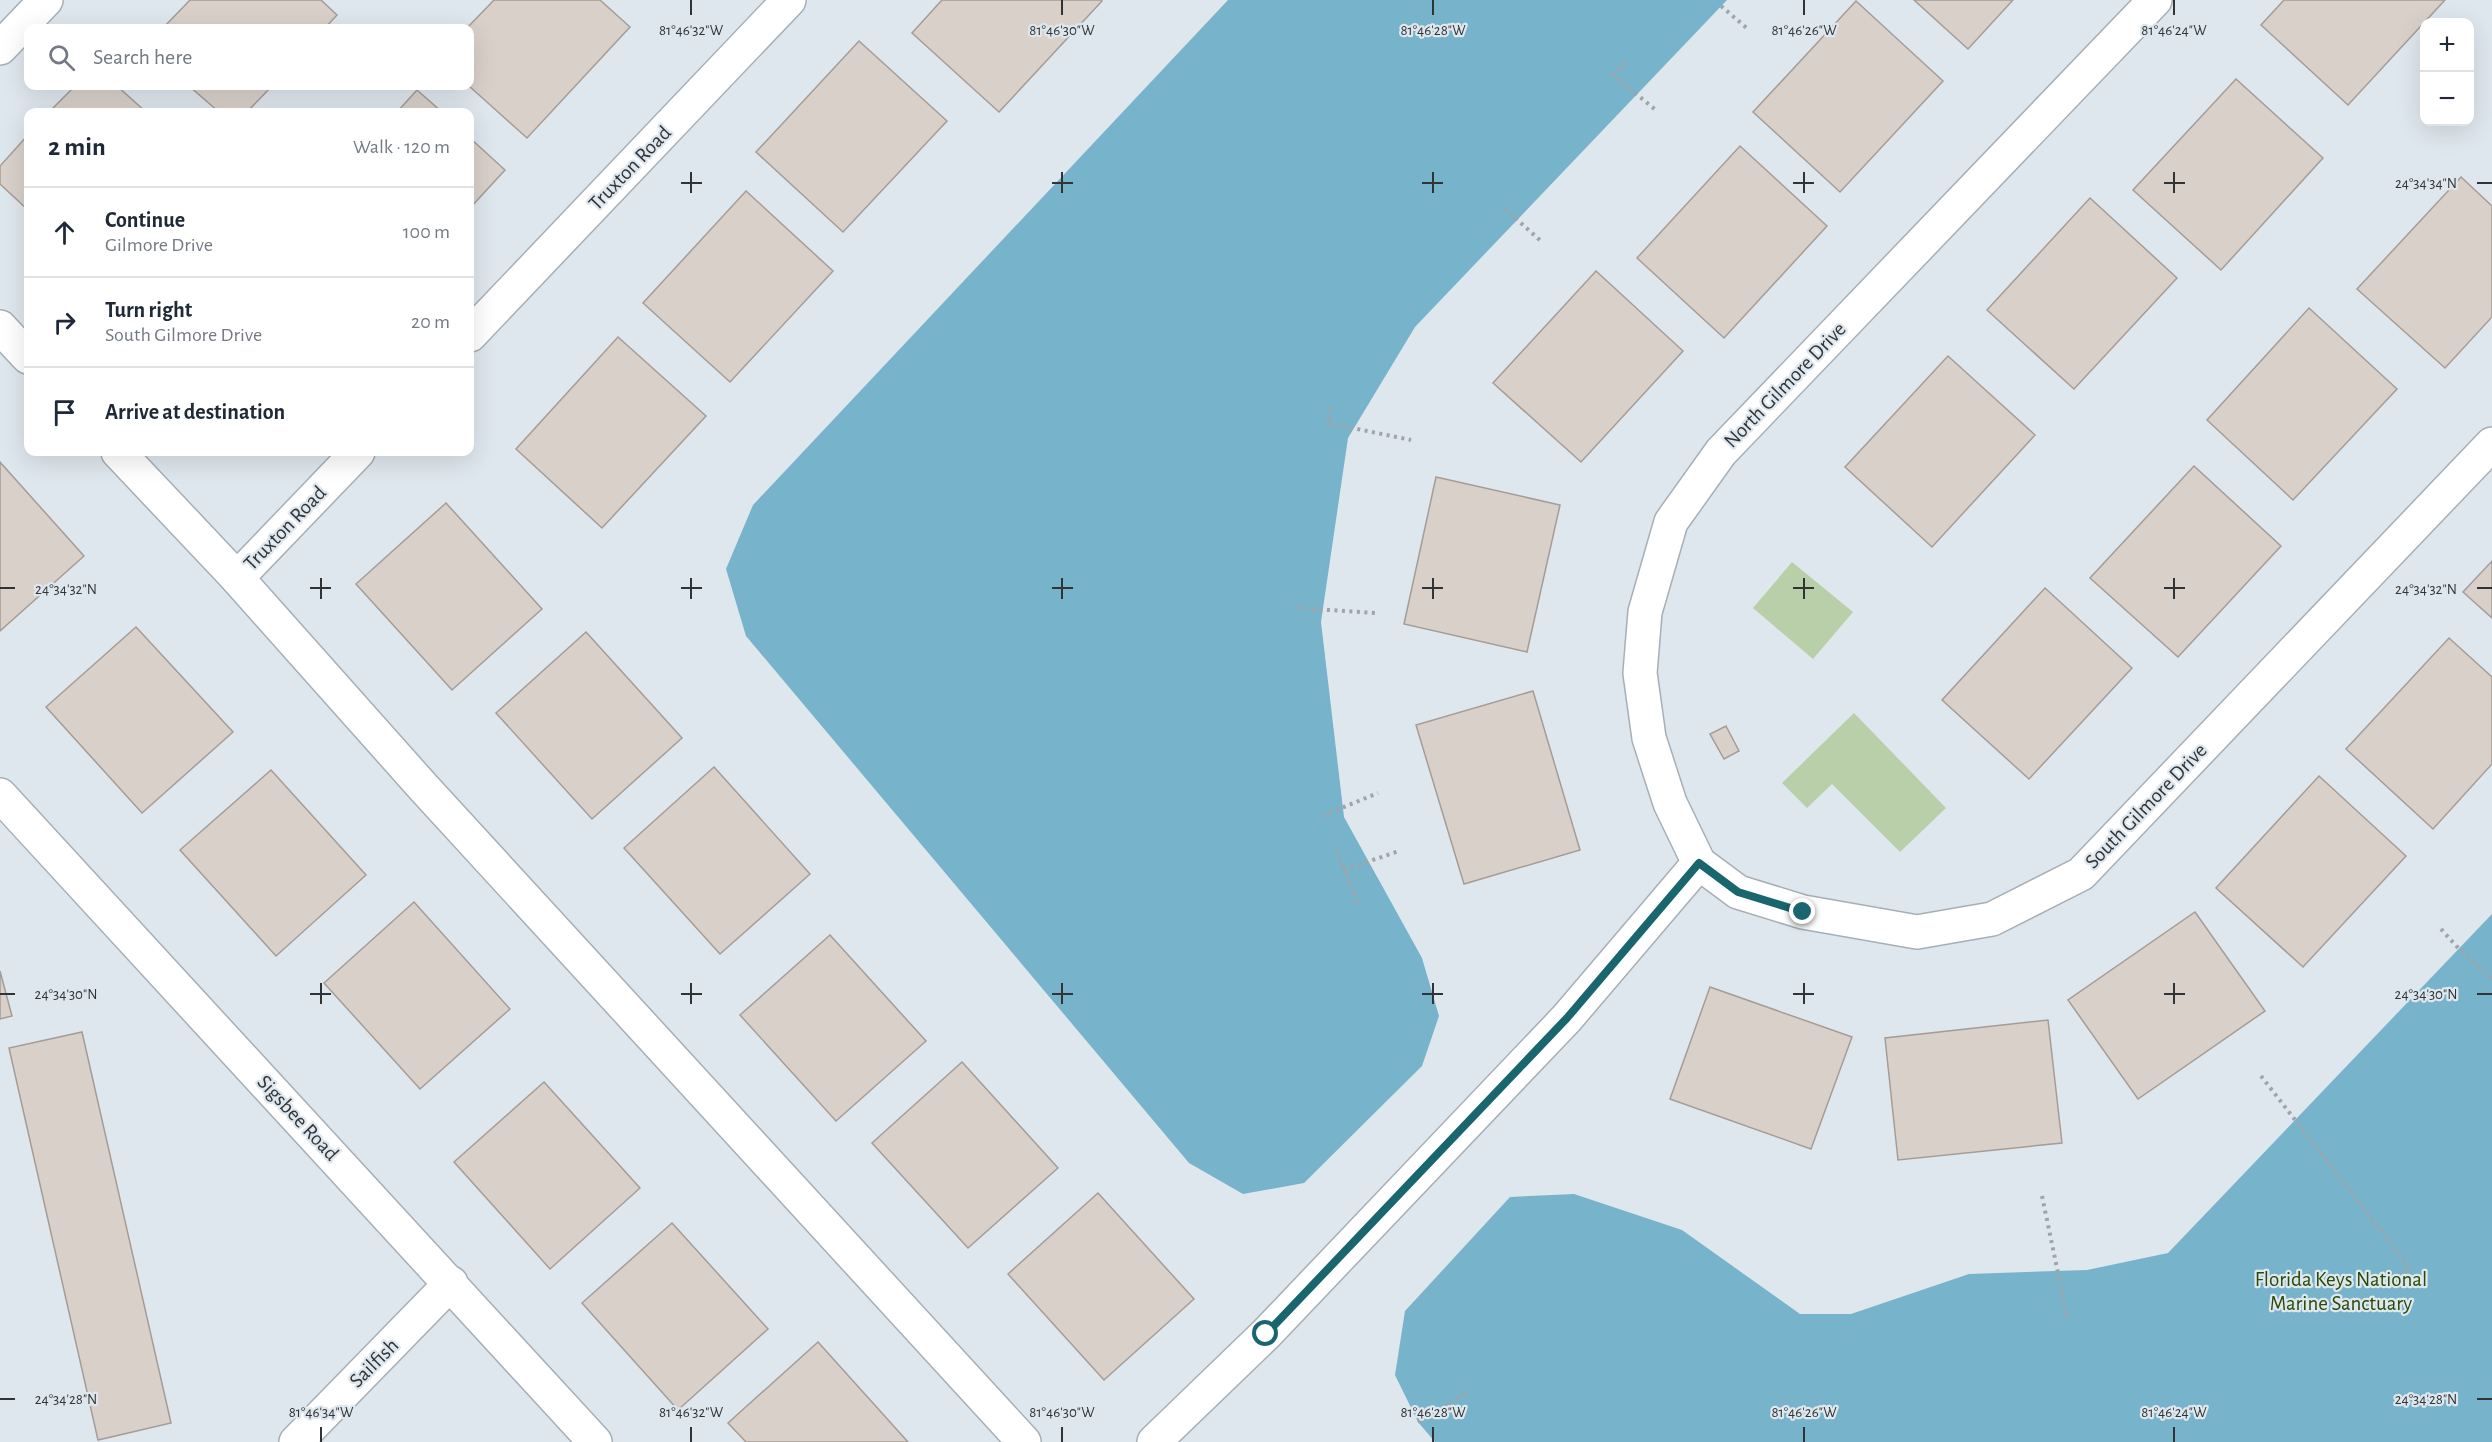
<!DOCTYPE html>
<html lang="en">
<head>
<meta charset="utf-8">
<style>
	body { margin:0; font-family:"Alegreya Sans",sans-serif; background:#f6f6f7; color:#1f2937 }
	.controls { position:absolute; right:18px; top:18px; display:grid; overflow:hidden; border-radius:12px; box-shadow:0 6px 24px #0002 }
	.controls button { width:54px; height:54px; display:grid; place-items:center; padding:0; border:0; border-bottom:2px solid #e0e1e3; background:#fff; color:#1f2937; font:30px sans-serif }
	.stop { position:absolute; width:18px; height:18px; margin:-14px; border:4px solid #1a666f; border-radius:50%; background:#fff }
	.stop.end { background:#1a666f; border-color:#fff; box-shadow:0 2px 6px #0008 }
	.list { margin:0; padding:0; list-style:none }
	h2 { display:flex; justify-content:space-between; align-items:center; height:78px; margin:0; padding:0 24px; font-size:26px }
	h2 small { font-size:20px; font-weight:400; color:#747a83 }
	.list li { display:grid; grid-template-columns:39px 1fr auto; gap:18px; align-items:center; box-sizing:border-box; height:90px; padding:0 24px; border-top:2px solid #e0e1e3 }
	.list b { display:block; font-size:22px; white-space:nowrap }
	.list p { margin:0; font-size:20px; white-space:nowrap; color:#747a83 }
	.list em { font-size:20px; font-style:normal; color:#747a83 }
	.icon { flex:none; width:33px; height:33px; fill:none; stroke:currentColor; stroke-width:2; stroke-linecap:round; stroke-linejoin:round }
	.map { position:relative; flex:none; width:2492px; height:1442px; overflow:hidden }
	.search { position:absolute; background:#fff; box-shadow:0 6px 24px #0002; left:24px; top:24px; width:450px; height:66px; display:flex; align-items:center; gap:15px; box-sizing:border-box; padding:0 21px; border-radius:12px; color:#747a83; font-size:22px }
	.panel { position:absolute; background:#fff; box-shadow:0 6px 24px #0002; left:24px; top:108px; width:450px; height:348px; border-radius:12px }
	.map>svg:first-child { display:block }
</style>
</head>
<body>
<div class="map">
<svg width="2492" height="1442" viewBox="0 0 2492 1442">
	<rect width="100%" height="100%" fill="#dfe7ee"/>
	<g fill="#b8cfa9">
		<polygon points="1792,562 1853,612 1813,659 1753,608"/>
		<polygon points="1854,713 1946,808 1900,852 1832,784 1807,808 1782,783"/>
	</g>
	<g fill="#77b3cb">
		<polygon points="1228,0 1727,0 1415,327 1348,438 1321,622 1344,817 1422,958 1439,1016 1422,1066 1304,1183 1243,1194 1189,1163 746,636 726,569 753,505"/>
		<polygon points="2492,914 2492,1442 1435,1442 1418,1422 1395,1375 1405,1311 1510,1197 1574,1194 1682,1230 1800,1314 1851,1314 1969,1274 2087,1270 2168,1253"/>
	</g>
	<g fill="#d9d0ca" stroke="#a59c96" stroke-width="1.5">
		<polygon points="190,0 321,0 337,15 325,28 163,28"/>
		<polygon points="494,0 600,0 630,27 527,138 469,86 470,28 467,28"/>
		<polygon points="942,0 1101,0 1102,1 999,112 912,33"/>
		<polygon points="1914,0 2013,0 1968,49"/>
		<polygon points="2284,0 2445,0 2348,105 2261,25"/>
		<polygon points="1856,1 1943,81 1840,192 1753,112"/>
		<polygon points="859,41 947,121 843,232 756,152"/>
		<polygon points="2236,79 2323,158 2221,270 2133,190"/>
		<polygon points="75,86 117,86 146,112 49,112"/>
		<polygon points="189,86 272,86 247,112 219,112"/>
		<polygon points="417,90 442,112 397,112"/>
		<polygon points="28,135 28,210 0,184 0,166"/>
		<polygon points="470,138 505,170 470,208"/>
		<polygon points="1740,146 1827,226 1724,338 1637,258"/>
		<polygon points="2461,177 2492,206 2492,317 2445,368 2357,289"/>
		<polygon points="746,191 833,271 730,382 643,303"/>
		<polygon points="2090,198 2177,278 2074,389 1987,310"/>
		<polygon points="1596,271 1683,351 1581,462 1493,383"/>
		<polygon points="2309,308 2397,389 2293,500 2207,420"/>
		<polygon points="618,337 706,416 602,528 516,449"/>
		<polygon points="1948,356 2035,435 1932,547 1845,467"/>
		<polygon points="0,462 84,556 0,631"/>
		<polygon points="2194,466 2281,546 2178,657 2090,578"/>
		<polygon points="1436,477 1560,505 1527,652 1404,624"/>
		<polygon points="446,503 542,609 452,690 356,584"/>
		<polygon points="2492,561 2492,618 2463,592"/>
		<polygon points="2045,588 2132,668 2029,779 1942,700"/>
		<polygon points="136,627 233,732 142,813 46,707"/>
		<polygon points="586,632 682,738 592,819 496,713"/>
		<polygon points="2449,638 2492,677 2492,764 2433,829 2346,749"/>
		<polygon points="1533,691 1580,850 1464,884 1416,725"/>
		<polygon points="1726,726 1739,751 1724,759 1710,734"/>
		<polygon points="714,767 810,874 720,954 624,848"/>
		<polygon points="271,770 366,875 276,956 180,850"/>
		<polygon points="2319,776 2406,856 2303,967 2216,888"/>
		<polygon points="414,902 510,1009 420,1089 324,983"/>
		<polygon points="2195,912 2265,1011 2138,1099 2068,1000"/>
		<polygon points="830,935 926,1041 836,1121 740,1015"/>
		<polygon points="0,971 12,1016 0,1019"/>
		<polygon points="1710,987 1852,1037 1811,1149 1670,1099"/>
		<polygon points="2048,1020 2062,1143 1898,1160 1885,1038"/>
		<polygon points="82,1032 171,1423 98,1440 9,1048"/>
		<polygon points="962,1062 1058,1168 968,1248 872,1143"/>
		<polygon points="544,1082 640,1188 550,1269 454,1162"/>
		<polygon points="1098,1193 1194,1299 1104,1380 1008,1274"/>
		<polygon points="672,1223 768,1329 678,1410 582,1303"/>
		<polygon points="818,1342 908,1442 746,1442 728,1423"/>
	</g>
	<g fill="none" stroke-linecap="round" stroke-linejoin="round">
		<defs>
			<g id="minor">
				<polyline points="2155,0 1721,452 1671,522 1645,612 1640,673 1649,738 1670,803 1699,863 1738,892 1803,912 1917,932 1992,919 2081,874 2492,444"/>
				<polyline points="0,48 46,0"/>
				<polyline points="0,327 28,357"/>
				<polyline points="470,335 789,0"/>
				<polyline points="118,452 237,578 424,788 1024,1442"/>
				<polyline points="237,578 358,452"/>
				<polyline points="0,795 595,1442"/>
				<polyline points="296,1442 451,1283"/>
				<polyline points="1154,1442 1266,1334 1567,1018 1699,863"/>
			</g>
		</defs>
		<use href="#minor" stroke="#a7afb5" stroke-width="36"/>
		<g stroke="#9ea4a9" stroke-width="4" stroke-dasharray="3 4.5" stroke-linecap="butt">
			<polyline points="1721,6 1749,30"/>
			<polyline points="1625,63 1613,75 1657,111"/>
			<polyline points="1504,208 1541,241"/>
			<polyline points="1330,408 1328,423 1411,440"/>
			<polyline points="1297,608 1376,613"/>
			<polyline points="1322,816 1378,793"/>
			<polyline points="1337,851 1358,904"/>
			<polyline points="1344,870 1399,851"/>
			<polyline points="2441,929 2459,949 2492,979"/>
			<polyline points="2261,1076 2410,1268 2391,1280"/>
			<polyline points="2042,1196 2068,1321"/>
			<polyline points="1418,1422 1470,1391"/>
		</g>
		<use href="#minor" stroke="#fff" stroke-width="33"/>
	</g>
	<g fill="none" stroke-linecap="round" stroke-linejoin="round">
		<polyline stroke="#1a666f" stroke-width="8" points="1266,1334 1567,1018 1699,863 1738,892 1803,912"/>
	</g>
	<path fill="none" stroke="#303436" stroke-width="2" d="M691 0V15M1062 0V15M1433 0V15M1804 0V15M2174 0V15M691 172V193M1062 172V193M1433 172V193M1804 172V193M2174 172V193M681 183H702M1052 183H1073M1422 183H1443M1793 183H1814M2164 183H2185M2477 183H2492M321 578V599M691 578V599M1062 578V599M1433 578V599M1804 578V599M2174 578V599M0 588H15M310 588H331M681 588H702M1052 588H1073M1422 588H1443M1793 588H1814M2164 588H2185M2477 588H2492M321 983V1004M691 983V1004M1062 983V1004M1433 983V1004M1804 983V1004M2174 983V1004M0 994H15M310 994H331M681 994H702M1052 994H1073M1422 994H1443M1793 994H1814M2164 994H2185M2477 994H2492M0 1399H15M2477 1399H2492M321 1427V1442M691 1427V1442M1062 1427V1442M1433 1427V1442M1804 1427V1442M2174 1427V1442"/>
	<g text-anchor="middle" dominant-baseline="central" stroke-width="4.5" stroke-linejoin="round" paint-order="stroke">
		<g font-size="21" fill="#303436" stroke="#dfe7ee">
			<text transform="translate(630 168) rotate(-46)">Truxton Road</text>
			<text transform="translate(1785 385) rotate(-46)">North Gilmore Drive</text>
			<text transform="translate(285 528) rotate(-46)">Truxton Road</text>
			<text transform="translate(2146 806) rotate(-46)">South Gilmore Drive</text>
			<text transform="translate(298 1118) rotate(47)">Sigsbee Road</text>
			<text transform="translate(374 1363) rotate(-45)">Sailfish</text>
		</g>
		<g font-size="21" fill="#284a05" stroke="#dfe7ee">
			<text x="2341" y="1279">Florida Keys National<tspan x="2341" dy="24">Marine Sanctuary</tspan></text>
		</g>
	</g>
	<g font-size="15" text-anchor="middle" fill="#303436" stroke="#dfe7ee" stroke-width="4.5" stroke-linejoin="round" paint-order="stroke">
		<text x="691" y="35">81°46'32"W</text>
		<text x="1062" y="35">81°46'30"W</text>
		<text x="1433" y="35">81°46'28"W</text>
		<text x="1804" y="35">81°46'26"W</text>
		<text x="2174" y="35">81°46'24"W</text>
		<text x="2426" y="188">24°34'34"N</text>
		<text x="66" y="594">24°34'32"N</text>
		<text x="2426" y="594">24°34'32"N</text>
		<text x="66" y="999">24°34'30"N</text>
		<text x="2426" y="999">24°34'30"N</text>
		<text x="66" y="1404">24°34'28"N</text>
		<text x="2426" y="1404">24°34'28"N</text>
		<text x="321" y="1417">81°46'34"W</text>
		<text x="691" y="1417">81°46'32"W</text>
		<text x="1062" y="1417">81°46'30"W</text>
		<text x="1433" y="1417">81°46'28"W</text>
		<text x="1804" y="1417">81°46'26"W</text>
		<text x="2174" y="1417">81°46'24"W</text>
	</g>
</svg>
<div class="controls">
<button>+</button>
<button>−</button>
</div>
<div class="stop" style="left:1266px;top:1334px"></div>
<div class="stop end" style="left:1803px;top:912px"></div>
<div class="search"><svg class="icon" aria-label="search" viewBox="0 0 24 24"><circle cx="10" cy="10" r="6"/><path d="M15 15l6 6"/></svg>Search here</div>
<section class="panel">
<h2>2 min<small>Walk · 120 m</small></h2>
<ul class="list">
<li><svg class="icon" aria-label="ahead" viewBox="0 0 24 24"><path d="M12 20V5M6 11l6-6 6 6"/></svg><div><b>Continue</b><p>Gilmore Drive</p></div><em>100 m</em></li>
<li><svg class="icon" aria-label="right" viewBox="0 0 24 24"><path d="M7 20v-9h11M14 6l5 5-5 5"/></svg><div><b>Turn right</b><p>South Gilmore Drive</p></div><em>20 m</em></li>
<li><svg class="icon" aria-label="arrive" viewBox="0 0 24 24"><path d="M6 21V4h12l-3 4 3 4H6"/></svg><div><b>Arrive at destination</b></div></li>
</ul>
</section>
</div>
</body>
</html>
